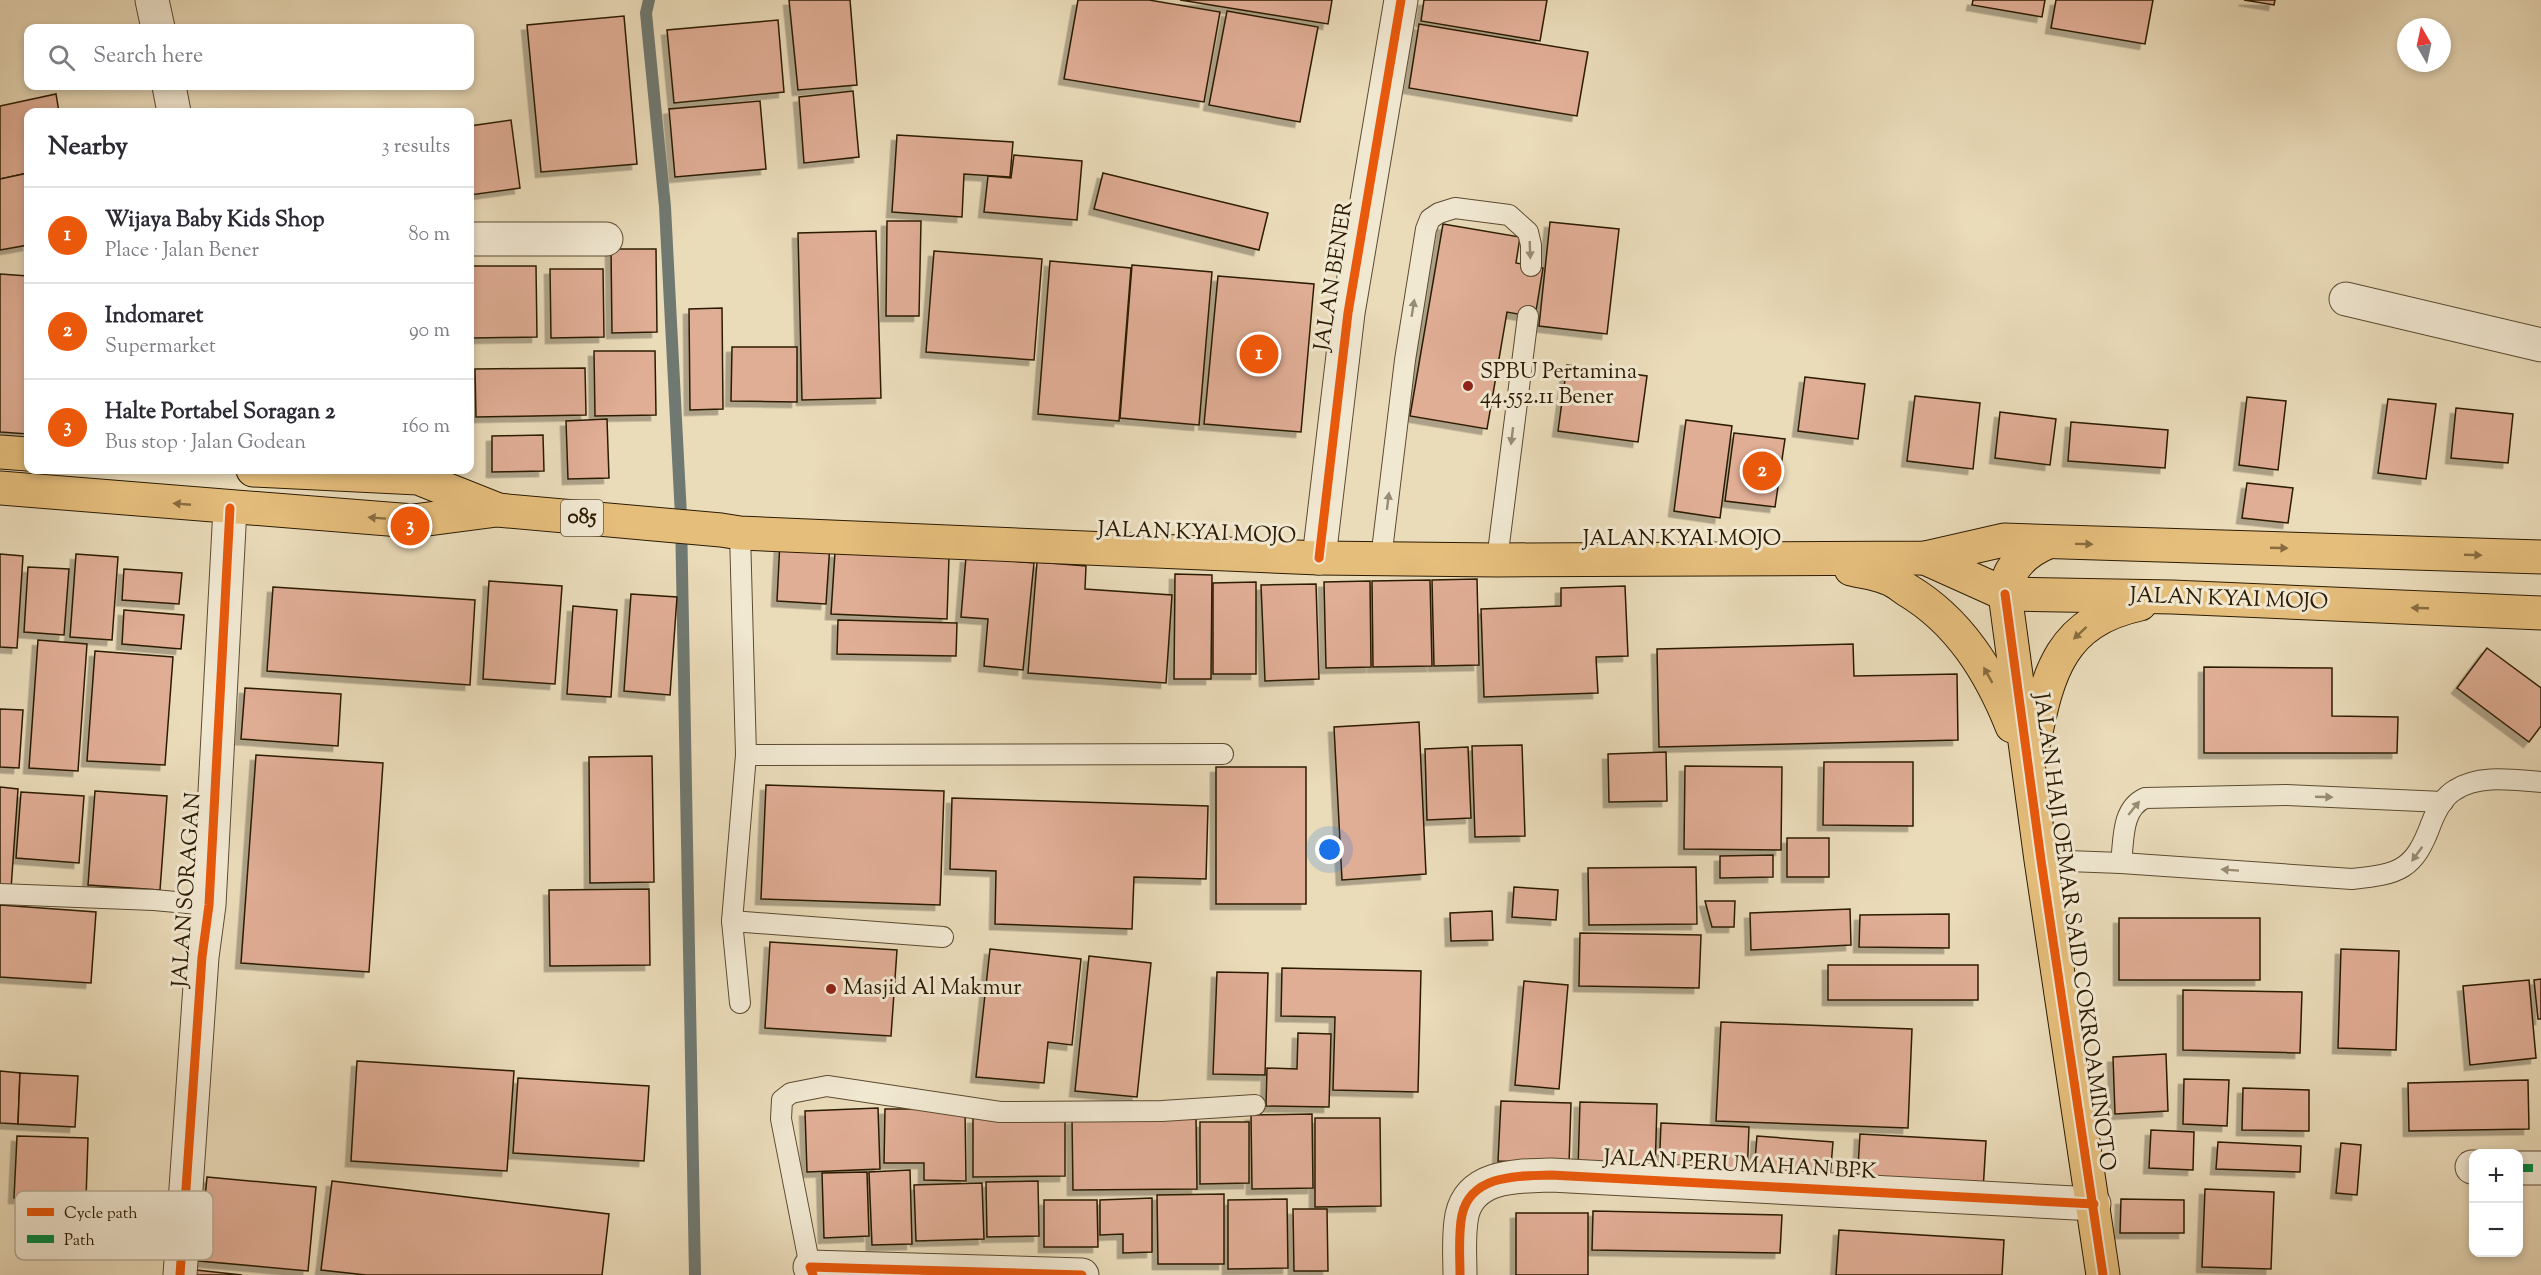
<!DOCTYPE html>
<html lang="en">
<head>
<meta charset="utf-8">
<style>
	body { margin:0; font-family:"Sorts Mill Goudy",serif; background:#f2f2f3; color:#2b2b33 }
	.controls { position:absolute; right:18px; bottom:18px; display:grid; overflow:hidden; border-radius:12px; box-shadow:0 3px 9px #0003 }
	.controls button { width:54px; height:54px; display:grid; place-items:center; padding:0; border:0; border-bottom:2px solid #e1e1e2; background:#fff; color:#2b2b33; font:30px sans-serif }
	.compass { position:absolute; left:2397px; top:18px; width:54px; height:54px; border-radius:50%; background:#fff; box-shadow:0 3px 9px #0003; rotate:351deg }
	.you { position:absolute; left:1330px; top:850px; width:21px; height:21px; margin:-15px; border:4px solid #fff; border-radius:50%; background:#1a73e8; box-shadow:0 0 0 9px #1a73e833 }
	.badge { display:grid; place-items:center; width:39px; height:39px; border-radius:50%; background:#ea580c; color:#fff; font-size:20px; font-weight:700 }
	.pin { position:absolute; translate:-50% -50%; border:3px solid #fff; box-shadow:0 2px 6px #0006 }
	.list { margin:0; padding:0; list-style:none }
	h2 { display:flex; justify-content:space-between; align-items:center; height:78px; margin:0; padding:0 24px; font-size:26px }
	h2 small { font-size:20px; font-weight:400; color:#7c7c81 }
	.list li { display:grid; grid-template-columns:39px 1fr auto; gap:18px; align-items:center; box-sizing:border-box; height:96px; padding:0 24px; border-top:2px solid #e1e1e2 }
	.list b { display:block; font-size:22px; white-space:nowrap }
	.list p { margin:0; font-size:20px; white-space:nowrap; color:#7c7c81 }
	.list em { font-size:20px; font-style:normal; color:#7c7c81 }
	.icon { flex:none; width:33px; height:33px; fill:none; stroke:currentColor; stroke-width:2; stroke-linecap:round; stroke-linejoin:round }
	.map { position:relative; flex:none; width:2541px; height:1275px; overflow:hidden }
	.search { position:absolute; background:#fff; box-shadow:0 3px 9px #0003; left:24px; top:24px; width:450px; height:66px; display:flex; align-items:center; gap:15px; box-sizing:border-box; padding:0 21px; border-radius:12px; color:#7c7c81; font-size:22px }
	.panel { position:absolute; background:#fff; box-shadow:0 3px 9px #0003; left:24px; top:108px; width:450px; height:366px; border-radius:12px }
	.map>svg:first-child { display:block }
</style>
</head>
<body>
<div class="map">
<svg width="2541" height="1275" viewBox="0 0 2541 1275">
	<defs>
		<filter id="shadow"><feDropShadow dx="-5.5" dy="5.5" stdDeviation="0" flood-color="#0004"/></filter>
	</defs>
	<rect width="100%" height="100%" fill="#eadbb9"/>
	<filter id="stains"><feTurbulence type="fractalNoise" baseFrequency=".00333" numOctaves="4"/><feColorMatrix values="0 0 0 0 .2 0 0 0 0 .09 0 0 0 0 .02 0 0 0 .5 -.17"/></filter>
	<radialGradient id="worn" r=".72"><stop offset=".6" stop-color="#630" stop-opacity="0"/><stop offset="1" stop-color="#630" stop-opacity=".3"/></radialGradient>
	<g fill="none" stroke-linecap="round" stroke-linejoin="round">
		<polyline stroke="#707971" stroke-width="12" points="649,0 646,13 665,207 681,516 695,1275"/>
	</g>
	<g fill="#e0ad95" stroke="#2c1b02" stroke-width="1.5" filter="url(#shadow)">
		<polygon points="789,0 850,0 857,85 798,90"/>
		<polygon points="1078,0 1149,0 1220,12 1204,102 1064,79"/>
		<polygon points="1180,0 1332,0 1328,24"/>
		<polygon points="1424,0 1547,0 1540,41 1421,21"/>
		<polygon points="1973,0 2045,0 2042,17 1972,5"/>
		<polygon points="2056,0 2153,0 2145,44 2051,28"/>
		<polygon points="2244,0 2275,0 2274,5"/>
		<polygon points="1227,11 1318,27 1300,122 1209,105"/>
		<polygon points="624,16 637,164 541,172 527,25"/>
		<polygon points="778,20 784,92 674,103 667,30"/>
		<polygon points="1419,24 1588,52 1577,116 1409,88"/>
		<polygon points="853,91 859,157 804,163 799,97"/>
		<polygon points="56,94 59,112 28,112 28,173 0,179 0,106"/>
		<polygon points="760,101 766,169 675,177 669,109"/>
		<polygon points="511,120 520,188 470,195 470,126"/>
		<polygon points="897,135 1013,142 1010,177 964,174 962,217 892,212"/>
		<polygon points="1014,155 1082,161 1077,220 984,212 988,176 1011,178"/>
		<polygon points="28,173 28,245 0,250 0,179"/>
		<polygon points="1103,173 1268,213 1259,250 1094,209"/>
		<polygon points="887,221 921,221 919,316 886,316"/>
		<polygon points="1550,222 1619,229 1607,334 1539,326"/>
		<polygon points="1443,224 1520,237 1516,263 1543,268 1535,317 1507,312 1487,429 1410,416"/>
		<polygon points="876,231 881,398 802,400 798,233"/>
		<polygon points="611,249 656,249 657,332 612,333"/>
		<polygon points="934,251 1042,259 1034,360 926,352"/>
		<polygon points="1050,261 1131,268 1119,421 1038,414"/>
		<polygon points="1132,265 1212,272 1199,425 1120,418"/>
		<polygon points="472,266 536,266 537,337 473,338"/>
		<polygon points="550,269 603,269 604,337 551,338"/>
		<polygon points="0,274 28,276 28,434 0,432"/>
		<polygon points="1218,276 1314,284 1301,432 1204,424"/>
		<polygon points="722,308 723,409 690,410 689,309"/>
		<polygon points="732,347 797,347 797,402 731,401"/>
		<polygon points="594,351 655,351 656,415 595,416"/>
		<polygon points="1567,365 1647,376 1638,442 1558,431"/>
		<polygon points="585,368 586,415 476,417 475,369"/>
		<polygon points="1805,377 1865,384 1858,439 1798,431"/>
		<polygon points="1915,396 1980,403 1973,469 1907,461"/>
		<polygon points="2247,397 2286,401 2278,470 2239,465"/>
		<polygon points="2388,399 2436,404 2426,479 2378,473"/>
		<polygon points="2456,408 2513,414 2508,463 2451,458"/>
		<polygon points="2000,412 2056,419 2050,465 1995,458"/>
		<polygon points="607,419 609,478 568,479 566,421"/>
		<polygon points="1686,420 1732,426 1720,518 1674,511"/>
		<polygon points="2071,422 2168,430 2165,468 2068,461"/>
		<polygon points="1734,433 1785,439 1775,507 1725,501"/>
		<polygon points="543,435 544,471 492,472 492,436"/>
		<polygon points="2247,483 2293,488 2288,523 2242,518"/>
		<polygon points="780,541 830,544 826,604 777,601"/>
		<polygon points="835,552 949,557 947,619 831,614"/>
		<polygon points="0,554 23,556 17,648 0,647"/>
		<polygon points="76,554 118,557 112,640 70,637"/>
		<polygon points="966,557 1034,563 1023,670 984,666 988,619 961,617"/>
		<polygon points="1037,562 1086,566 1085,589 1172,595 1166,683 1028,673"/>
		<polygon points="28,567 69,569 64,635 24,632"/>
		<polygon points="124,569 182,573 179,604 122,600"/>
		<polygon points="1175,574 1212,575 1211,679 1174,679"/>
		<polygon points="1477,579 1479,665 1434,666 1432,580"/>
		<polygon points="1430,580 1432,666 1373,667 1372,581"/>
		<polygon points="489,581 562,586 555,684 483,679"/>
		<polygon points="1370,581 1371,667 1326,668 1324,582"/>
		<polygon points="1256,582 1256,674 1213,674 1213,583"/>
		<polygon points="1316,584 1319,679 1265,681 1261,585"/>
		<polygon points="1625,586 1628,656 1596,657 1598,693 1484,697 1481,609 1561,606 1561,588"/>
		<polygon points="273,587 475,600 470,685 267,671"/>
		<polygon points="631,594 677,597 670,695 624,691"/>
		<polygon points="573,606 617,610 611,697 567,694"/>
		<polygon points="124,610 184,615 181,649 122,644"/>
		<polygon points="838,620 957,623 956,656 837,654"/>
		<polygon points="38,640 87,644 78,771 29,768"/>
		<polygon points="1853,644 1854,676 1957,674 1958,740 1659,747 1657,649"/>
		<polygon points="2487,648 2541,688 2541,726 2529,742 2457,688"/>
		<polygon points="95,651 173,657 165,765 87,761"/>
		<polygon points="2204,667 2332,668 2332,716 2398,717 2397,753 2204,753"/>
		<polygon points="245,688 341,694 338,746 241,739"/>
		<polygon points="0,709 23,710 19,768 0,767"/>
		<polygon points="1419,722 1426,874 1342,880 1334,727"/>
		<polygon points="1522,745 1525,836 1475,837 1472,746"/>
		<polygon points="1468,747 1471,818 1427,820 1425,749"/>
		<polygon points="1666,752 1667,801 1609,802 1608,754"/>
		<polygon points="256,755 383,763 369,972 241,963"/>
		<polygon points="652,756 654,882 590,883 589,757"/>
		<polygon points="1824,762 1913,762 1913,826 1823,825"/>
		<polygon points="1685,766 1782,767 1781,850 1684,849"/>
		<rect x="1216" y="767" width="90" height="137"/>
		<polygon points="766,785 944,791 940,905 761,899"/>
		<polygon points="0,787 18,789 11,889 0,888"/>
		<polygon points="95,791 167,796 160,890 88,885"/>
		<polygon points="21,792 84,796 79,863 16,858"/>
		<polygon points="952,798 1208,806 1206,879 1134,877 1132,929 995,924 996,871 950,869"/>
		<rect x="1787" y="838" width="42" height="39"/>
		<polygon points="1773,855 1773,877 1720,878 1720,856"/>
		<polygon points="1696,867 1697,924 1589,925 1588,868"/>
		<polygon points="1514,887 1558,890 1556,920 1512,917"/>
		<polygon points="649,889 650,965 550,966 549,890"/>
		<polygon points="1705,901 1735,901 1734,927 1712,927"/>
		<polygon points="0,905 96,912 91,983 0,977"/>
		<polygon points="1850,909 1851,945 1751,950 1750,913"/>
		<polygon points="1492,911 1493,940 1451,941 1450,913"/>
		<polygon points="1949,914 1949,948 1859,947 1860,915"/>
		<rect x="2119" y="918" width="141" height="62"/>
		<polygon points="1580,933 1701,935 1699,988 1579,986"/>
		<polygon points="770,942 897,950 891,1036 765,1028"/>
		<polygon points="990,949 1081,959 1072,1045 1048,1042 1044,1083 976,1077"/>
		<polygon points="2341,949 2399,951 2396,1050 2338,1048"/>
		<polygon points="1089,956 1151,963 1137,1097 1075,1091"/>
		<rect x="1828" y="965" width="150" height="35"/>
		<polygon points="1282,968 1421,971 1418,1092 1333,1090 1335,1017 1281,1016"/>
		<polygon points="1217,972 1268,973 1265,1075 1213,1074"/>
		<polygon points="2541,979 2541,1019 2538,1019 2534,980"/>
		<polygon points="2529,980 2536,1058 2470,1065 2463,986"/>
		<polygon points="1524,981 1568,985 1559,1089 1515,1085"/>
		<polygon points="2183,990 2302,992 2300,1053 2183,1050"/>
		<polygon points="1721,1022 1912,1029 1908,1128 1716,1121"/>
		<polygon points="1298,1033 1331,1034 1329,1107 1266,1106 1267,1068 1297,1069"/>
		<polygon points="2166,1054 2168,1111 2115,1114 2113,1057"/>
		<polygon points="357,1061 514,1071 507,1171 351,1161"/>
		<polygon points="0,1071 20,1073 18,1124 0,1123"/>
		<polygon points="20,1073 78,1076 75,1127 18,1124"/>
		<polygon points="518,1078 649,1086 644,1161 513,1153"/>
		<polygon points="2184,1079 2229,1080 2227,1126 2183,1124"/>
		<polygon points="2528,1080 2529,1129 2409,1131 2408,1083"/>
		<polygon points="2243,1088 2309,1090 2309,1131 2242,1130"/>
		<polygon points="1501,1101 1571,1103 1569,1164 1498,1161"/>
		<polygon points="1580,1102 1657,1104 1655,1172 1578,1170"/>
		<polygon points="878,1108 880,1169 807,1172 805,1111"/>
		<polygon points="885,1109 965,1109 966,1181 924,1180 924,1163 884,1163"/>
		<polygon points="1312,1114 1313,1188 1252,1189 1251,1115"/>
		<polygon points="1065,1116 1065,1176 973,1177 973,1118"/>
		<polygon points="1196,1117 1197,1189 1073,1190 1072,1119"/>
		<polygon points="1315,1118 1380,1118 1381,1206 1315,1207"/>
		<polygon points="1200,1122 1249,1122 1249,1183 1200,1184"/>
		<polygon points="1661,1123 1749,1127 1747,1177 1659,1173"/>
		<polygon points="2151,1130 2194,1132 2193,1170 2149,1168"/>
		<polygon points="1860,1134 1986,1141 1983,1191 1857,1184"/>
		<polygon points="17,1136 88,1138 86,1200 14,1198"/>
		<polygon points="1757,1136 1833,1142 1830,1178 1754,1172"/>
		<polygon points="2218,1142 2301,1146 2300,1172 2216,1169"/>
		<polygon points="2341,1143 2361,1145 2357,1195 2336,1193"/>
		<polygon points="910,1170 912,1244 872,1245 869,1172"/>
		<polygon points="867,1172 869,1236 824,1238 822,1173"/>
		<polygon points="207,1177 316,1187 308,1271 199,1261"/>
		<polygon points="332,1181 609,1214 602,1275 366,1275 321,1270"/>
		<polygon points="1038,1181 1039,1236 987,1237 986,1182"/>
		<polygon points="982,1183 984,1239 916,1241 914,1185"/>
		<polygon points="2205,1189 2274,1192 2271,1269 2202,1267"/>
		<polygon points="1224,1194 1224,1264 1158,1264 1157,1195"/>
		<polygon points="1152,1198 1152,1252 1123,1253 1123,1234 1100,1235 1100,1200"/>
		<polygon points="1287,1199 1288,1268 1228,1269 1228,1200"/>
		<polygon points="2121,1199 2184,1200 2184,1233 2120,1233"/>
		<polygon points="1044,1200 1097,1200 1098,1247 1044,1247"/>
		<polygon points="1293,1209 1327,1209 1328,1271 1294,1271"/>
		<polygon points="1593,1211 1782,1215 1780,1253 1592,1250"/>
		<rect x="1516" y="1213" width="72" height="62"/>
		<polygon points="1839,1230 2004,1240 2002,1275 1836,1275"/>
		<polygon points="196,1270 242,1275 196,1275"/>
	</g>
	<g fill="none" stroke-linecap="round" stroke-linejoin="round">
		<defs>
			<g id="service">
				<polyline points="740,533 746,755 1223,754"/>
				<polyline points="1381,559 1405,360 1426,229 1430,219 1439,213 1455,208 1509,215 1528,232 1531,245 1531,266"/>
				<polyline points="1497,560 1528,316"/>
				<path d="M2041 860 2121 863 2352 879C2400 874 2414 870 2431 824 2436 811 2443 797 2455 790 2479 774 2514 780 2541 782"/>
				<path d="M2121 863C2124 840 2121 809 2145 798L2286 795 2443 802"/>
				<polyline points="0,894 154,900 209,905"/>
				<polyline points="732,921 943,937"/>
				<polyline points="740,1003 732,921 746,755"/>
				<polyline points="810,1267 781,1119 782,1100 791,1093 827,1086 1000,1112 1162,1111 1255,1105"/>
			</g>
			<g id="minor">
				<polyline points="152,0 158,28"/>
				<polyline points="169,86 174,112"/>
				<polyline points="470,239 606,239"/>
				<polyline points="2346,299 2541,345"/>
				<polyline points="1319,558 1348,313 1401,0"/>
				<polyline points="2472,1167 2474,1167"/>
				<polyline points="2518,1168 2541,1168"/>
				<polyline points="813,1275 810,1267 1082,1275"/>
				<path d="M1460 1275C1460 1256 1458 1234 1462 1215 1471 1174 1519 1176 1551 1175L2094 1204"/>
			</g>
			<polyline id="tertiary" points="180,1275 202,957 209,905 230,508"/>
			<g id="primary">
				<polyline points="0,452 28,454"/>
				<polyline points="253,470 418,478 496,509"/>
				<polyline points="0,488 413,521 497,510 721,530 740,533 1319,558 1497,560 1925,558 2004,540 2541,557"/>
				<path d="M2048 542C2024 552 2007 568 2005 594L2041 860 2103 1275"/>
				<polyline points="1925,558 2005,594 2172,597 2541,613"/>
				<path d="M1851 569C1863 572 1876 573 1887 578 1894 580 1901 586 1907 590 1959 621 1990 671 2012 726"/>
				<path d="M2034 742C2048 672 2061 621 2140 604"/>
			</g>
		</defs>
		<use href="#service" stroke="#5c4b30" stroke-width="22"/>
		<use href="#minor" stroke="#5c4b30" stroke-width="35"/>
		<use href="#tertiary" stroke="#5c4b30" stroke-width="35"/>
		<use href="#primary" stroke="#2c1b02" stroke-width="35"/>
		<use href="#service" stroke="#f1e8d2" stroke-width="20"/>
		<use href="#minor" stroke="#f1e8d2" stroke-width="33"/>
		<use href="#tertiary" stroke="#f1e8d2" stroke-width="33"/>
		<use href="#primary" stroke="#e5be7c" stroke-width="33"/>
		<g stroke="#00873e" stroke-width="8" stroke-dasharray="15 8" stroke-linecap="butt">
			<polyline points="2472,1167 2474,1167"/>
			<polyline points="2518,1168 2541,1168"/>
		</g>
		<defs>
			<g id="cycleway">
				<polyline points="1319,558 1348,313 1401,0"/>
				<polyline points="2005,594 2041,860 2103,1275"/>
				<polyline points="180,1275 202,957 209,905 230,508"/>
				<polyline points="813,1275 810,1267 1082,1275"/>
				<path d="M1460 1275C1460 1256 1458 1234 1462 1215 1471 1174 1519 1176 1551 1175L2094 1204"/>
			</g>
		</defs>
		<use href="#cycleway" stroke="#f1e8d2" stroke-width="13"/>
		<use href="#cycleway" stroke="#e8590c" stroke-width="9"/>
	</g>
	<defs><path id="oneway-solid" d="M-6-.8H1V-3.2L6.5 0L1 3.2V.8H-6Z" transform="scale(1.5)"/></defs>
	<g fill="#988c74">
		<use href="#oneway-solid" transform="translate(1530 250) rotate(88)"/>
		<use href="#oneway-solid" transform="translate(1413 308) rotate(-81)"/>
		<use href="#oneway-solid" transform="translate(1512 436) rotate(97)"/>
		<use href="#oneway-solid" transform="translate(1388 501) rotate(-83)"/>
		<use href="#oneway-solid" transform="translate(2324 797) rotate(2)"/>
		<use href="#oneway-solid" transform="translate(2134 808) rotate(-51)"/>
		<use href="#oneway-solid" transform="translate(2417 854) rotate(126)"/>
		<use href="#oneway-solid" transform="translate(2230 870) rotate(-176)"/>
	</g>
	<g fill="#886c3f">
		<use href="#oneway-solid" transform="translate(182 504) rotate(-175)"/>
		<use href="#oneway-solid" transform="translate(377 518) rotate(-176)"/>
		<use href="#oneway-solid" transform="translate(2084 544) rotate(1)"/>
		<use href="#oneway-solid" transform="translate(2279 548) rotate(2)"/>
		<use href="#oneway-solid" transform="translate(2473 555) rotate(2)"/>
		<use href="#oneway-solid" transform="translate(2420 608) rotate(-178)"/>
		<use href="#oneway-solid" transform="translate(2080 633) rotate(137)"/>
		<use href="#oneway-solid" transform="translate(1988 675) rotate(-119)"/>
	</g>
	<g fill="#8f2418" stroke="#f1e8d2" stroke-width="2">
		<circle cx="1468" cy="386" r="6"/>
		<circle cx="831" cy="989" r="6"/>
	</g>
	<g text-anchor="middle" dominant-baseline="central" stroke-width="6" stroke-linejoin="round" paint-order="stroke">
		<rect fill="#f1e8d2" stroke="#675840" stroke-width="1.5" x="561" y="500" width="42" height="36" rx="4.5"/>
		<g font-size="21" font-weight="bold" fill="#2c1b02">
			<text x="582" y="518">085</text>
		</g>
		<g font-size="22" fill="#2c1b02" stroke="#f1e8d2">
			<text transform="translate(1335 276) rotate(-81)">JALAN BENER</text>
			<text transform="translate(1197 534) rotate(2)">JALAN KYAI MOJO</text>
			<text x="1682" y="540">JALAN KYAI MOJO</text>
			<text transform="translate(2229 600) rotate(2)">JALAN KYAI MOJO</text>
			<text transform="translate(188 890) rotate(-86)">JALAN SORAGAN</text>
			<text transform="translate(2073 932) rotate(82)">JALAN HAJI OEMAR SAID COKROAMINOTO</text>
			<text transform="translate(1740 1166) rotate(3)">JALAN PERUMAHAN BPK</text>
		</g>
		<g font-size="22" fill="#2c1b02" stroke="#f1e8d2" text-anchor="start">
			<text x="1480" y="373">SPBU Pertamina<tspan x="1480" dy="25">44.552.11 Bener</tspan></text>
			<text x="843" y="989">Masjid Al Makmur</text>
		</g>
	</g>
	<rect x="15" y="1191" width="198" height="69" rx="9" fill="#f1e8d2" stroke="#b6aa94" stroke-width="1.5"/>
	<rect x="27" y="1208" width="27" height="8" fill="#e8590c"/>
	<rect x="27" y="1235" width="27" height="8" fill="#00873e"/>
	<g font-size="16" fill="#2c1b02">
		<text x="64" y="1218">Cycle path</text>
		<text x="64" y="1245">Path</text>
	</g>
	<rect width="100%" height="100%" filter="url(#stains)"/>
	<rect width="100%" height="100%" fill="url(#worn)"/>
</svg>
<div class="controls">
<button>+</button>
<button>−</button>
</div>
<svg class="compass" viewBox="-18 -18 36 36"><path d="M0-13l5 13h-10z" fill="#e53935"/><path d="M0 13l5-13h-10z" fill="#7c7c81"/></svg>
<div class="you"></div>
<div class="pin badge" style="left:1259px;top:354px">1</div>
<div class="pin badge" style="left:1762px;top:471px">2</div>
<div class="pin badge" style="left:410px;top:526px">3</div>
<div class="search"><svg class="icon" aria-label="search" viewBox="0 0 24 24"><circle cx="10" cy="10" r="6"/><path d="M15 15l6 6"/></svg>Search here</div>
<section class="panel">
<h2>Nearby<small>3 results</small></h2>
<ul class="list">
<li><span class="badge">1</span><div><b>Wijaya Baby Kids Shop</b><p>Place · Jalan Bener</p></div><em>80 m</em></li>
<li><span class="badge">2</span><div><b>Indomaret</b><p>Supermarket</p></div><em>90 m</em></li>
<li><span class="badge">3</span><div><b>Halte Portabel Soragan 2</b><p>Bus stop · Jalan Godean</p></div><em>160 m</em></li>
</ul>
</section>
</div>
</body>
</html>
